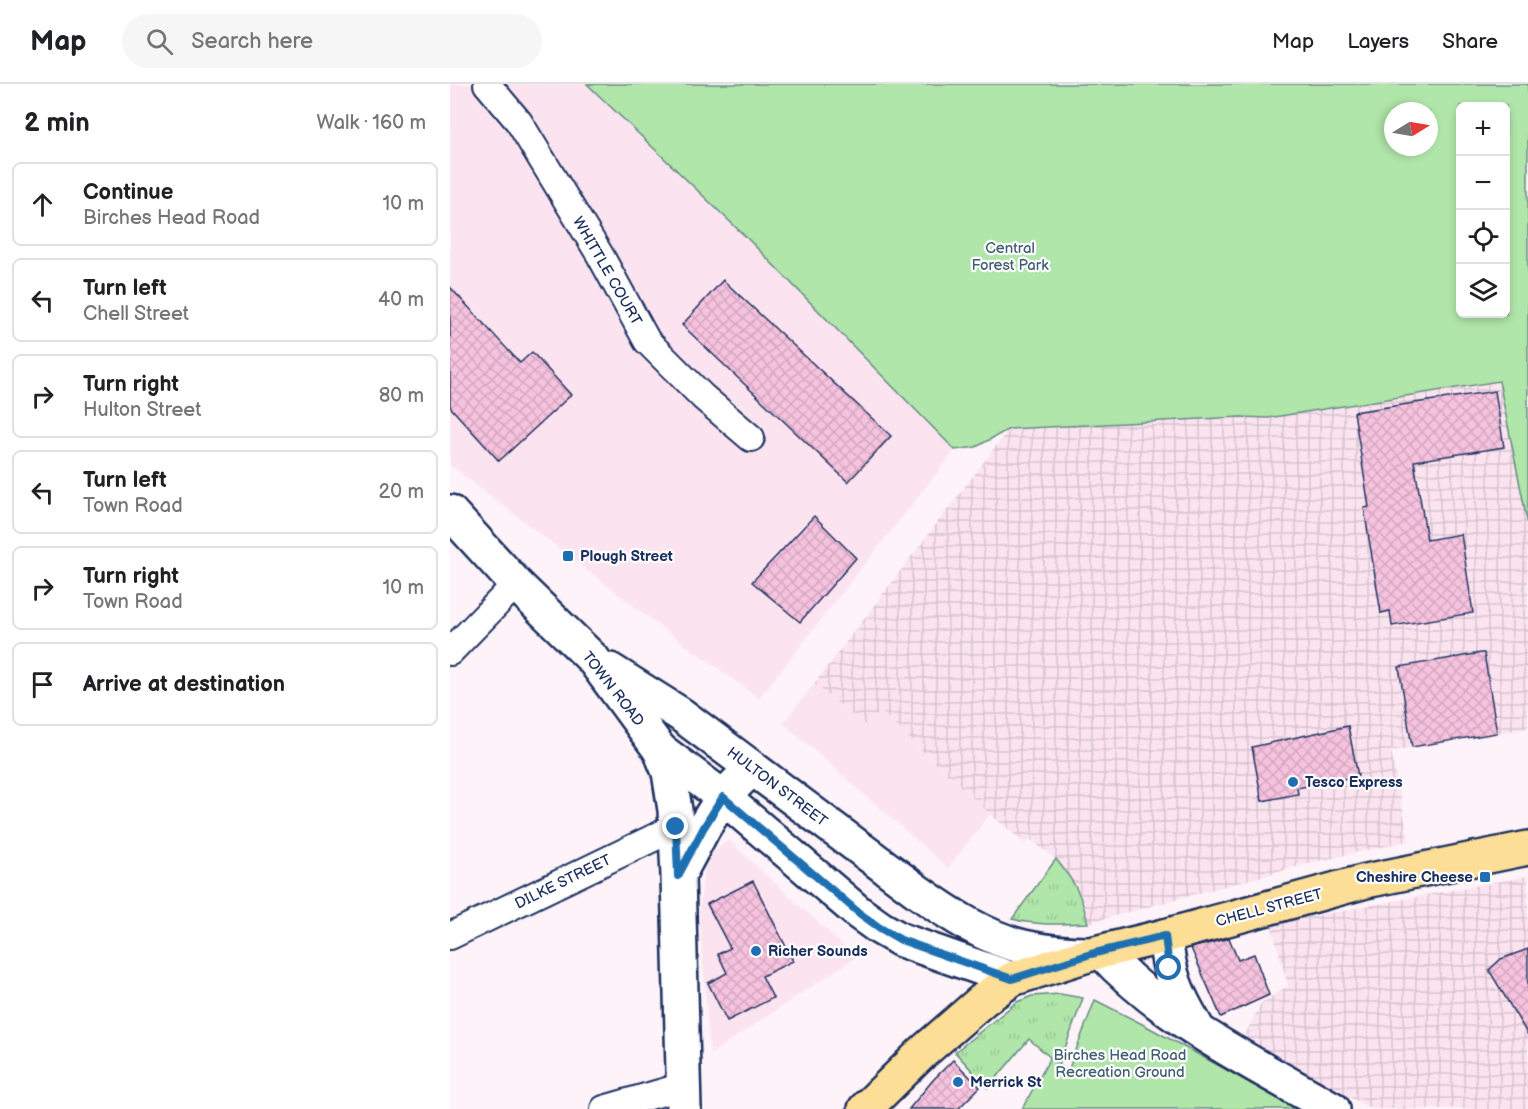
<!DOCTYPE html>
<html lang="en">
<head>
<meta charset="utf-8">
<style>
	body { margin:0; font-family:"Balsamiq Sans",sans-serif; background:#f6f6f6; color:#202124 }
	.controls { position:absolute; right:18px; top:18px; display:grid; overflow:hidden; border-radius:9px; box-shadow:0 3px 9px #0003 }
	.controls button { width:54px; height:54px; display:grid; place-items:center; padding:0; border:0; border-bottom:2px solid #e0e0e0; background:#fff; color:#202124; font:30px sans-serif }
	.compass { position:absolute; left:934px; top:18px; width:54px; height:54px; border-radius:50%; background:#fff; box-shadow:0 3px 9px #0003; rotate:79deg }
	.stop { position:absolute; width:18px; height:18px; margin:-14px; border:4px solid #1f6fb2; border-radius:50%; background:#fff }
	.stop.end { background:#1f6fb2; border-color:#fff; box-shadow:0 2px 6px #0008 }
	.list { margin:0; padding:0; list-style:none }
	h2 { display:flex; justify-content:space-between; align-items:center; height:78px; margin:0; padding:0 24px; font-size:26px }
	h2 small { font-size:20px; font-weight:400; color:#757577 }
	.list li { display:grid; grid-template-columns:39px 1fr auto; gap:18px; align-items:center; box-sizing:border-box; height:84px; margin:0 12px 12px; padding:0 12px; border:2px solid #e0e0e0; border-radius:9px }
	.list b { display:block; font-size:22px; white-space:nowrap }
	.list p { margin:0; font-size:20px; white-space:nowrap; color:#757577 }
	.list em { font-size:20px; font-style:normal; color:#757577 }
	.icon { flex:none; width:33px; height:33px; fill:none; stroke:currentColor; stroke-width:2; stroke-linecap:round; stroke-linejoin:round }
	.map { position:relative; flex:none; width:1078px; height:1025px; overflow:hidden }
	header { display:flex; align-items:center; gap:36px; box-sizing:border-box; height:84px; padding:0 30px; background:#fff; border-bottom:2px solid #e0e0e0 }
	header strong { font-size:28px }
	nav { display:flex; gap:33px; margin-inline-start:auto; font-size:21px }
	.search { width:420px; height:54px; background:#f6f6f6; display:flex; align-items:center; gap:15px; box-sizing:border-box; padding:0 21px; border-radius:33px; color:#757577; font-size:22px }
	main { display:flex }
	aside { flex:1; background:#fff }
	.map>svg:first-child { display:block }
</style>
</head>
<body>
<header>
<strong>Map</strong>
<div class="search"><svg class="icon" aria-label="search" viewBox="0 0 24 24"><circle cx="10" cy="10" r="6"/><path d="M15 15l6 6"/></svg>Search here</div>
<nav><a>Map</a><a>Layers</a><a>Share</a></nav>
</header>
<main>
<aside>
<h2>2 min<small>Walk · 160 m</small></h2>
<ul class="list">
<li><svg class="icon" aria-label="ahead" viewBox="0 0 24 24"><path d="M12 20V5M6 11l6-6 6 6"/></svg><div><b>Continue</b><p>Birches Head Road</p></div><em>10 m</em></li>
<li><svg class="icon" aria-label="left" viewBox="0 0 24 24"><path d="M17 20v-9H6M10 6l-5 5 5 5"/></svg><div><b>Turn left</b><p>Chell Street</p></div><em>40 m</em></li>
<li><svg class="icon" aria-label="right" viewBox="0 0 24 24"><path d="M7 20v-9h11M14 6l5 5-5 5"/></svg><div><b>Turn right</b><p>Hulton Street</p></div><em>80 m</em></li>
<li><svg class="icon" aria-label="left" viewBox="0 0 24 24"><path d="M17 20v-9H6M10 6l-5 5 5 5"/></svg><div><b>Turn left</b><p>Town Road</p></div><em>20 m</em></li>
<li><svg class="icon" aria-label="right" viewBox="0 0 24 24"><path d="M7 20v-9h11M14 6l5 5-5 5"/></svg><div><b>Turn right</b><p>Town Road</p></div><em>10 m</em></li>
<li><svg class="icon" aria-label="arrive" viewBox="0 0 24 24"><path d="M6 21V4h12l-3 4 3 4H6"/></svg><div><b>Arrive at destination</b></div></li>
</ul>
</aside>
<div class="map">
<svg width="1078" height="1025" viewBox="0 0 1078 1025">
	<defs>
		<pattern id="industrial-grid" width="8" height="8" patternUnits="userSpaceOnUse" patternTransform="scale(1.5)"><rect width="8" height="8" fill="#fbe4f0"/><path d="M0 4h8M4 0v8" fill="none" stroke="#d7c4d0"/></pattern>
		<pattern id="grass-tufts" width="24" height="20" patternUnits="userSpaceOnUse" patternTransform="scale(1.5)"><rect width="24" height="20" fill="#b0e6a9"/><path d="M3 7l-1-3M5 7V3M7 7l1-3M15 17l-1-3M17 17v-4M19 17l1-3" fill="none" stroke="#97c694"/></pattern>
		<pattern id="building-cross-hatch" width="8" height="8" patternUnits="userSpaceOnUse" patternTransform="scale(1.5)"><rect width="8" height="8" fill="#f6c2de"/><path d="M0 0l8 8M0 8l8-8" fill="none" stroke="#d2a7c1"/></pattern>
	</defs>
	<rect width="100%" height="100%" fill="#fdf3f8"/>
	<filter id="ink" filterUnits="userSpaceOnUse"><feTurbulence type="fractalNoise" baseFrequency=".0167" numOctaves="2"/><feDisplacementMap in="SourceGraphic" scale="12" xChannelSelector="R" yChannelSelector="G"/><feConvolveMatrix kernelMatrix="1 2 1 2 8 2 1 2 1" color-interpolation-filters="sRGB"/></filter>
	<g filter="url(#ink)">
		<g fill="#fbe4f0">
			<polygon points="0,0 137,0 299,156 505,366 309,614 206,539 0,381"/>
			<polygon points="364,600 416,641 430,627 540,730 498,784 333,639"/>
			<polygon points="278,756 406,873 260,970 249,826 256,774"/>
		</g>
		<g fill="url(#industrial-grid)">
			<polygon points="1049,297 1078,441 1078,644 941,667 959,757 864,778 638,839 634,819 626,801 606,775 580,755 576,760 540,730 430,627 416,642 364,600 559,345 791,333 818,334"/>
			<polygon points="1078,792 1078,1025 922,1025 820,971 794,953 811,919 838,902 821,840"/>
		</g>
		<g fill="url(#grass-tufts)" stroke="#668a84" stroke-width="1.5">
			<path d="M606 775C625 799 631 809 638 839 613 840 587 842 562 835Z"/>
			<polygon points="610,910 633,914 609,981 579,955 538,1004 505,968 567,918 582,912"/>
		</g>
		<g fill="#b0e6a9" stroke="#668a84" stroke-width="1.5" fill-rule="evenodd">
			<path d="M137 0H1078V441L1049 297 818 334 790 333 559 345 526 363 505 366 299 156ZM1010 22H1056V230H1010ZM943 27H979V63H943Z"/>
			<polygon points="645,916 698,943 848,1025 572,1025 600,974 618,987"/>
		</g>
		<g fill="url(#building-cross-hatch)" stroke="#1b2f5e" stroke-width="1.5">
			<polygon points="273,196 441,352 398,398 232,241"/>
			<polygon points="0,203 70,279 82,268 121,311 49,377 0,323"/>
			<polygon points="1045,307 1054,363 964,377 977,456 1011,450 1023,529 942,542 940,527 931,529 914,424 919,423 904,328"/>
			<polygon points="364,432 406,474 350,538 302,498"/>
			<polygon points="1031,569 1034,569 1047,649 962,663 949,583"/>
			<polygon points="898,642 908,692 847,704 848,710 812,717 802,663"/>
			<polygon points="303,797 343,877 312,892 323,914 277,937 258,899 277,889 268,870 280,864 257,820"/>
			<polygon points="779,854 788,876 804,870 819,911 771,933 741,864"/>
			<polygon points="1078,865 1078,951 1039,886 1051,875"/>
			<polygon points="503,976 530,1003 508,1025 459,1025 483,996"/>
		</g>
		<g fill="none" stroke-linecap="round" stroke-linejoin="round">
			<defs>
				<g id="minor">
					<polyline points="37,0 69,38 150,171 197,257 253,313 301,354"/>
					<polyline points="0,568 66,500"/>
					<polyline points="0,852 226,743"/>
					<polyline points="154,1025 234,1002"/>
				</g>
				<g id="tertiary">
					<polyline points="210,666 219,688 225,726 228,792 234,1025"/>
					<polyline points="229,790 254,743 273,713 302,684"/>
					<path d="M715 852C719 891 726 909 746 942"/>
					<path d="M652 868C715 937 803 979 883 1025"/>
				</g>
				<g id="secondary">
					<polyline points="0,428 66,500 143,575 210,666 273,713 409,829 430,844 451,856 562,895"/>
					<path d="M160 586 230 630 467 807C499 830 536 854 574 863 596 868 618 870 639 870"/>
				</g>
				<polyline id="primary" points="415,1025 473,968 534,915 562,895 641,870 715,852 916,797 1078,764"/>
			</defs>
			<use href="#minor" stroke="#1b2f5e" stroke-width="30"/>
			<use href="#tertiary" stroke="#1b2f5e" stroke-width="38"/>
			<use href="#secondary" stroke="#1b2f5e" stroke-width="38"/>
			<use href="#primary" stroke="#1b2f5e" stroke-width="38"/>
			<use href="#minor" stroke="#fff" stroke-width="26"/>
			<use href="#tertiary" stroke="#fff" stroke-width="33"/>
			<use href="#secondary" stroke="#fff" stroke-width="33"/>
			<use href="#primary" stroke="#fcde96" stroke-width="33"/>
		</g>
	</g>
	<g fill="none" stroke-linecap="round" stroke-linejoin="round" filter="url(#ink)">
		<polyline stroke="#1f6fb2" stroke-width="8" points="226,743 228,792 254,743 273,713 409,829 430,844 451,856 562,895 641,870 715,852 719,884"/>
	</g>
	<g fill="#1f6fb2" stroke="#fff" stroke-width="2">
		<rect x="112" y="466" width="12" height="12" rx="3"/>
		<circle cx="843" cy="698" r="6"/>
		<rect x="1029" y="787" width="12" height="12" rx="3"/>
		<circle cx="306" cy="867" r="6"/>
		<circle cx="508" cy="998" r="6"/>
	</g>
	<g text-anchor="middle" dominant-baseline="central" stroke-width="4.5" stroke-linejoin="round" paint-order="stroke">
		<g font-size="15" fill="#405d71" stroke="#fff">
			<text x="560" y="164">Central<tspan x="560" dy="17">Forest Park</tspan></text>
			<text x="670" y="971">Birches Head Road<tspan x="670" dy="17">Recreation Ground</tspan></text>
		</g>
		<g font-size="15" fill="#1b2f5e" stroke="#fff">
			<text transform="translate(157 187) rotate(60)">WHITTLE COURT</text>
			<text transform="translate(163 605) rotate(52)">TOWN ROAD</text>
			<text transform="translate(327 703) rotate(37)">HULTON STREET</text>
			<text transform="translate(113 798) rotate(-26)">DILKE STREET</text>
			<text transform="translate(819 824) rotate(-15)">CHELL STREET</text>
		</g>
		<g font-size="15" font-weight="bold" fill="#1b2f5e" stroke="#fff" text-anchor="start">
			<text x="130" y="472">Plough Street</text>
			<text x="855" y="698">Tesco Express</text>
			<text x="1023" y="793" text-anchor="end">Cheshire Cheese</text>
			<text x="318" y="867">Richer Sounds</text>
			<text x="520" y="998">Merrick St</text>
		</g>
	</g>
</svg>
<div class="controls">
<button>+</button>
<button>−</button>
<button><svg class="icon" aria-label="locate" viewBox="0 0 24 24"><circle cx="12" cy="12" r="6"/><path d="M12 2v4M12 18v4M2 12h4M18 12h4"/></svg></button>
<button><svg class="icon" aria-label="layers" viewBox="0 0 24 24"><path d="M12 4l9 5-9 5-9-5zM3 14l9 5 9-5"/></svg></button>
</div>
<svg class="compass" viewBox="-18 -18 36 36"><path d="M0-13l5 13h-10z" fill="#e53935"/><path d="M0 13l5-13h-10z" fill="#757577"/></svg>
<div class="stop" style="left:719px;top:884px"></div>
<div class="stop end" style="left:226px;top:743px"></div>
</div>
</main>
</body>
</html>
